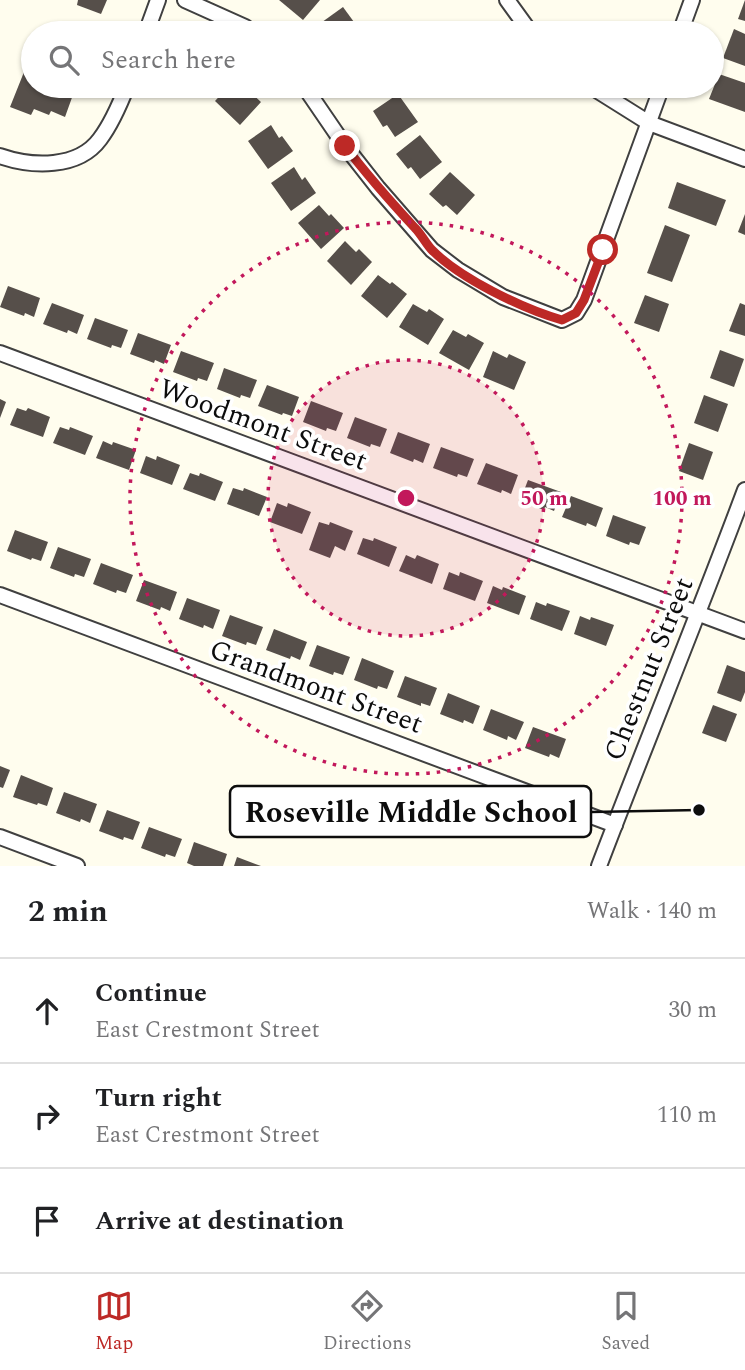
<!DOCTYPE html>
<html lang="en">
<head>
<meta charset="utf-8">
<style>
	body { margin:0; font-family:Spectral,serif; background:#f6f6f6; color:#202124 }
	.stop { position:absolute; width:21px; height:21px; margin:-16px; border:5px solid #bd2926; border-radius:50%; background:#fff }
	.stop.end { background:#bd2926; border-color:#fff; box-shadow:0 2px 7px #0008 }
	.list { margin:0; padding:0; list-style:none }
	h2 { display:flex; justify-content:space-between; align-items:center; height:91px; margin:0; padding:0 28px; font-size:30px }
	h2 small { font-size:23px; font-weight:400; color:#757577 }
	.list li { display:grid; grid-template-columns:46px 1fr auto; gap:21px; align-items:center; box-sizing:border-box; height:105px; padding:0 28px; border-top:2px solid #e0e0e0 }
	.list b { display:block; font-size:26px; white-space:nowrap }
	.list p { margin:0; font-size:23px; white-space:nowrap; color:#757577 }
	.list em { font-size:23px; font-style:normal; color:#757577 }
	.icon { flex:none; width:38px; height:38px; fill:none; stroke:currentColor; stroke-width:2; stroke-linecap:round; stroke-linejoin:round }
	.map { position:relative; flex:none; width:745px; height:866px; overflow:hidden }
	.search { position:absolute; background:#fff; box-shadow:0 2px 5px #0004; left:21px; right:21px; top:21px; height:77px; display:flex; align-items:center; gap:18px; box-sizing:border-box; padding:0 24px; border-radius:38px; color:#757577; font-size:26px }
	.sheet { height:406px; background:#fff }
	nav { display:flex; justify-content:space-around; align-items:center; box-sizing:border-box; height:98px; border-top:2px solid #e0e0e0; background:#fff; font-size:19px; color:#757577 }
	nav a { display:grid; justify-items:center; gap:4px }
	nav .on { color:#bd2926 }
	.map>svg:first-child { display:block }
</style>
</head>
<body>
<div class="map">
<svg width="745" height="866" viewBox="0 0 745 866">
	<rect width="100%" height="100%" fill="#fffdee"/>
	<g fill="#564f4a">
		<polygon points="78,0 107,0 101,14 77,5"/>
		<polygon points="279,0 320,0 303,20"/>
		<polygon points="745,0 745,21 738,19"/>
		<polygon points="343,7 362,33 323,33 318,25"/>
		<polygon points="73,24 96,33 69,33"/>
		<polygon points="734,29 745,34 745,66 723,58"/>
		<polygon points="24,72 33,76 33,86 59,86 74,92 65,117 51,111 49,115 34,109 31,115 10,107"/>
		<polygon points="719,74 745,83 745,112 709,99"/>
		<polygon points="229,86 238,86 244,92 247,89 261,102 240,125 215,101"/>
		<polygon points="364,86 382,86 370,94"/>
		<polygon points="398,94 418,122 395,137 387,125 383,127 373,111"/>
		<polygon points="271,125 279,138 282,136 293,151 268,169 248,141"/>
		<polygon points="420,135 442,162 420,179 411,167 408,169 396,154"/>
		<polygon points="294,167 302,180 305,177 316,193 291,211 271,183"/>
		<polygon points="450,172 475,195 457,215 446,205 443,207 429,194"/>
		<polygon points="677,182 726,200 716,226 668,208"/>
		<polygon points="319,205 329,216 331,214 344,228 321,249 298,223"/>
		<polygon points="745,214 745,235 738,232"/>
		<polygon points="665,225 690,235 672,282 647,273"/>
		<polygon points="345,241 356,252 359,249 372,262 351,285 327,261"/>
		<polygon points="378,275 390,284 392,282 407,294 387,318 361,296"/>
		<polygon points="8,286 40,298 34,317 25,313 24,316 0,307"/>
		<polygon points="645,295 669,304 659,332 634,323"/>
		<polygon points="52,303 84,315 77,334 68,330 67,333 43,324"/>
		<polygon points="740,303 745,305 745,336 729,331"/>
		<polygon points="413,304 427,312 429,309 444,319 428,345 399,327"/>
		<polygon points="95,318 128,330 121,348 112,345 111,348 87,339"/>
		<polygon points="453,330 466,337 468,334 484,343 469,370 439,353"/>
		<polygon points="138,333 171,345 164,364 155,360 154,363 130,354"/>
		<polygon points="720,350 744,359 734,387 710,378"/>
		<polygon points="181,351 214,363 207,381 198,378 197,381 173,372"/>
		<polygon points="493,351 507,358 509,354 526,362 514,390 483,377"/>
		<polygon points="224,368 257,380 250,398 241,395 240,398 217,389"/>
		<polygon points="267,385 299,397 292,416 283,413 282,415 258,406"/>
		<polygon points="704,395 728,404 718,432 694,423"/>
		<polygon points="0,399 6,402 0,418"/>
		<polygon points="311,401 343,413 336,431 327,428 326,431 303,422"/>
		<polygon points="17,408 26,411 28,408 50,417 43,437 10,425"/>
		<polygon points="355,417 387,429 380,447 371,444 370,447 347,438"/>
		<polygon points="60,427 69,430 70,427 93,436 85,455 53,443"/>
		<polygon points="398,432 430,444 423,463 414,459 413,462 390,453"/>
		<polygon points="103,441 112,445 113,442 136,450 129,470 96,458"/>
		<polygon points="689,443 713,452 703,480 679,471"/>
		<polygon points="441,447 474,459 467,477 458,474 457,477 433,468"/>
		<polygon points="146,456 156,460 157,456 180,465 172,485 140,473"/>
		<polygon points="486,463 518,475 511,494 502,490 501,493 477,484"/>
		<polygon points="190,473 199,476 200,473 223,482 215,501 183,489"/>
		<polygon points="528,480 561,492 554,511 545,507 544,510 520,501"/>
		<polygon points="233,488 243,491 244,488 267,497 259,516 227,504"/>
		<polygon points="571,496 603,508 596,527 587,523 586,526 562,517"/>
		<polygon points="277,503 287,507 288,503 311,512 302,534 270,522"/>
		<polygon points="613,515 646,527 639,545 630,542 629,545 606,536"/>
		<polygon points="319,522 329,525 330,522 353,531 345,551 335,546 330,558 309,550"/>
		<polygon points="15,530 48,542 41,561 32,558 31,560 7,551"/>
		<polygon points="363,538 373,541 374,538 397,547 389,567 357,554"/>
		<polygon points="58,547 91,559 84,577 75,574 74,577 50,568"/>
		<polygon points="406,555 415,559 417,555 439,564 432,584 399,571"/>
		<polygon points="101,563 133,575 126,593 117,590 116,593 93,584"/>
		<polygon points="449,572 459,576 460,572 483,581 475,601 443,589"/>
		<polygon points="144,580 177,592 170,611 161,607 160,610 136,601"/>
		<polygon points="493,586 502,590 503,587 526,596 519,615 487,603"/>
		<polygon points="187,598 220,610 213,629 204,625 203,628 179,619"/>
		<polygon points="536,602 546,606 547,603 570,611 562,631 530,619"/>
		<polygon points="230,615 263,627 256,645 247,642 246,645 222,636"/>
		<polygon points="580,616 590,620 591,617 614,625 606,646 574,634"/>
		<polygon points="274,629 307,642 300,660 291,656 290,659 266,650"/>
		<polygon points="317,645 350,657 343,675 334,672 333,675 309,666"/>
		<polygon points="362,658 394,671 387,689 378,686 377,689 354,680"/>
		<polygon points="727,665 745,672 745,692 741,702 717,693"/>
		<polygon points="405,676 437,688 430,706 421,703 421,706 397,697"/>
		<polygon points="448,693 480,706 473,724 464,720 463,723 440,714"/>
		<polygon points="713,705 737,714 726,742 702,733"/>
		<polygon points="491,709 524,722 516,740 508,736 507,740 483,730"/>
		<polygon points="533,727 566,739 559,758 550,754 549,757 525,748"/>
		<polygon points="0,766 10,770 3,788 0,787"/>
		<polygon points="21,775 53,788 47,806 38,803 37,805 13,797"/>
		<polygon points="64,792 97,804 90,823 81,819 80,822 56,813"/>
		<polygon points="107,810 140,822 133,840 124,837 123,840 99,831"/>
		<polygon points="149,827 182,839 175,857 166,854 165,857 141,848"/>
		<polygon points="194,842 227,854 223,866 194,866 187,863"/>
		<polygon points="237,857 261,866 234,866"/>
	</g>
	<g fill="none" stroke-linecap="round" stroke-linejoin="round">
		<defs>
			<g id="street">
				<polyline points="185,0 245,27 253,33"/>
				<polyline points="507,0 531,33"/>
				<polyline points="146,33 158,0"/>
				<polyline points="680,33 692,0"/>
				<polyline points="304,86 345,146 378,188 432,250 458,270 503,297 562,320 576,313 584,300 662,86"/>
				<polyline points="590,86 649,123 745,159"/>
				<path d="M0 156C32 167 78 169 100 139 112 123 120 104 127 86"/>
				<polyline points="0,353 745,631"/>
				<polyline points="0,595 615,825"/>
				<polyline points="0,837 77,866"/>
				<path d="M599 866C647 740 698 616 745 490"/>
			</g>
		</defs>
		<use href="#street" stroke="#404040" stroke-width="18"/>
		<use href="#street" stroke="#fff" stroke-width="14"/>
	</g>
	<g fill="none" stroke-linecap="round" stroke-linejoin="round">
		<path stroke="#bd2926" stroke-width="9" d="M345 146C367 175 390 201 415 228 421 234 425 242 431 249 459 278 523 309 562 320L576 313 584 300 603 250"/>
	</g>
	<circle cx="406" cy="498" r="138" fill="#c2185b" fill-opacity=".12"/>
	<g fill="none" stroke="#c2185b" stroke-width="3.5" stroke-dasharray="3.5 7">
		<circle cx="406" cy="498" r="138"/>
		<circle cx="406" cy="498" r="276"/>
	</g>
	<g text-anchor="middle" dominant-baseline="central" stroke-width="7" stroke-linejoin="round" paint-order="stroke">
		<g font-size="28" fill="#0d0d0d" stroke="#fff">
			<text transform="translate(263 425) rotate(20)">Woodmont Street</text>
			<text transform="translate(649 669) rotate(-68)">Chestnut Street</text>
			<text transform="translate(316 687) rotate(20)">Grandmont Street</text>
		</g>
	</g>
	<circle cx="406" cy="498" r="10" fill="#c2185b" stroke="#fff" stroke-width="3.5"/>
	<g font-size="21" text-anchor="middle" font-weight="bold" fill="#c2185b" stroke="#fff" stroke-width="7" stroke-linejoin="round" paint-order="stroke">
		<text x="544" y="505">50 m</text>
		<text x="682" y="505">100 m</text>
	</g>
	<path fill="none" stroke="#0d0d0d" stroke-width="2.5" d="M699 810L591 812"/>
	<circle fill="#0d0d0d" stroke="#fff" stroke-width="2.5" cx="699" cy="810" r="7"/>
	<rect fill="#fff" stroke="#0d0d0d" stroke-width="2.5" x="230" y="786" width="361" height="51" rx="7"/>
	<g font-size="30" text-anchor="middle" font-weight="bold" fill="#0d0d0d">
		<text x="411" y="822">Roseville Middle School</text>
	</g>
</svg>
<div class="stop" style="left:603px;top:250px"></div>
<div class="stop end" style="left:345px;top:146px"></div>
<div class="search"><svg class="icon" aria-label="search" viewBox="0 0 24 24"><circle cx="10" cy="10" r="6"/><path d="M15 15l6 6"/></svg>Search here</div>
</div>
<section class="sheet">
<h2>2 min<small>Walk · 140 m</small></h2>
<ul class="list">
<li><svg class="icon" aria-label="ahead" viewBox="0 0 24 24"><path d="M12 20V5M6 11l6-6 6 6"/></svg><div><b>Continue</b><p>East Crestmont Street</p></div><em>30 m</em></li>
<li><svg class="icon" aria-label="right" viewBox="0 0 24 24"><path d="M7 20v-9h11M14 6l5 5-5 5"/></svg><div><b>Turn right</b><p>East Crestmont Street</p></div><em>110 m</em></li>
<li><svg class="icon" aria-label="arrive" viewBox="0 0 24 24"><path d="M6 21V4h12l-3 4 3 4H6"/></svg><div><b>Arrive at destination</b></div></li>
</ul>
</section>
<nav>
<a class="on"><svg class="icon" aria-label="map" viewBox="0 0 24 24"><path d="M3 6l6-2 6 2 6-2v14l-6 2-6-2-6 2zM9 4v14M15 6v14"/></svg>Map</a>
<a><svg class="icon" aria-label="directions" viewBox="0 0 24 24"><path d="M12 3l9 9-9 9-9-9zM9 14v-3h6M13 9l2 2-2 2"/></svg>Directions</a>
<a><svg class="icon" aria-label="saved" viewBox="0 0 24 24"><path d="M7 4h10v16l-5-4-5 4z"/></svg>Saved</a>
</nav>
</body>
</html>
